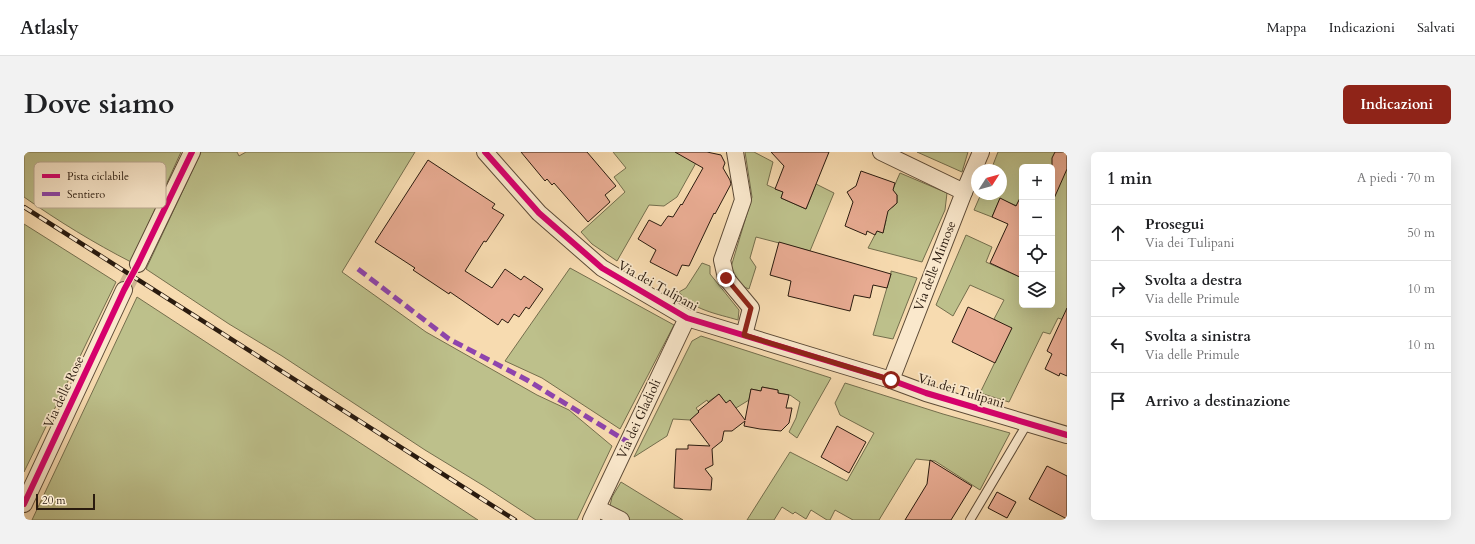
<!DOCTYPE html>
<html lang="it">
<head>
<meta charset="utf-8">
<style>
	body { margin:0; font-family:Cardo,serif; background:#f2f2f2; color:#202124 }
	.controls { position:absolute; right:12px; top:12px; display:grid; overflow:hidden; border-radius:6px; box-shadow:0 4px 16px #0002 }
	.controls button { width:36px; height:36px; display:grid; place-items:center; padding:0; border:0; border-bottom:1px solid #e0e0e0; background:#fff; color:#202124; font:20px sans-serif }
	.compass { position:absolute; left:947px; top:12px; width:36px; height:36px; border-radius:50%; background:#fff; box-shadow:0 4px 16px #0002; rotate:54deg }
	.scale { position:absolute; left:12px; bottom:10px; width:59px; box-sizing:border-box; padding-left:4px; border:2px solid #2a1b0f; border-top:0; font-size:11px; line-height:14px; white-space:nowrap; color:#2a1b0f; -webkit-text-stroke:3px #fae8cc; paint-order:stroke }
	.stop { position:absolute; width:12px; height:12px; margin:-9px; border:3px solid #8f2418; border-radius:50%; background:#fff }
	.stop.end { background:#8f2418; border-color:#fff; box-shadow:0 1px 4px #0008 }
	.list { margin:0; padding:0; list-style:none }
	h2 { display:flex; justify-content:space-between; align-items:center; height:52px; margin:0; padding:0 16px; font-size:17px }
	h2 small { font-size:13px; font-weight:400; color:#757577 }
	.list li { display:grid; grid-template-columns:26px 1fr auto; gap:12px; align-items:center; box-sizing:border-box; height:56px; padding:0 16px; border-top:1px solid #e0e0e0 }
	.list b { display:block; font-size:15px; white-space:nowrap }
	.list p { margin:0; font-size:13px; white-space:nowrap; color:#757577 }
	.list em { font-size:13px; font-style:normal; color:#757577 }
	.icon { flex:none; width:22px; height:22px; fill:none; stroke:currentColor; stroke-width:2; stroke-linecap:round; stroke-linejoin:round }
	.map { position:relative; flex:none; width:1043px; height:368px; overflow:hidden; border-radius:6px }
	header { display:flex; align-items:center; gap:24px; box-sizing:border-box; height:56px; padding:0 20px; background:#fff; border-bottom:1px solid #e0e0e0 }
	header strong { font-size:19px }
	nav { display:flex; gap:22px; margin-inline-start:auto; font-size:14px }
	.intro { display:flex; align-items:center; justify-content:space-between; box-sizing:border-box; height:96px; padding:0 24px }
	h1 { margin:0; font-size:28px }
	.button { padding:10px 18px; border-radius:6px; background:#8f2418; color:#fff; font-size:14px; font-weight:700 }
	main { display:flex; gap:24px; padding:0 24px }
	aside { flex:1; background:#fff; border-radius:6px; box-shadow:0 4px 16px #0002 }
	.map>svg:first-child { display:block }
</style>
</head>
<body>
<header>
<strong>Atlasly</strong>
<nav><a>Mappa</a><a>Indicazioni</a><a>Salvati</a></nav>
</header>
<div class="intro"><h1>Dove siamo</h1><a class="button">Indicazioni</a></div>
<main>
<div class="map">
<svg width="1043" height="368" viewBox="0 0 1043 368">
	<rect width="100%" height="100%" fill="#f7dbb0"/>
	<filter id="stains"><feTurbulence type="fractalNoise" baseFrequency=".005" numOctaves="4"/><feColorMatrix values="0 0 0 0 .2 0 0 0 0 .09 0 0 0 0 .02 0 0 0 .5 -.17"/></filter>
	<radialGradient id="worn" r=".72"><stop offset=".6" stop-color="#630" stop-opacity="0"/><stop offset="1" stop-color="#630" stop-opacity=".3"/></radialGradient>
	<g fill="#bdc08b" stroke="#746e4d">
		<path d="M0 0H157L107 110C70 91 34 69 0 45Z"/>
		<polygon points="177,0 213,0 215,4 222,0 391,0 318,120 402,180 513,243 545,258 588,294 553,368 512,368 460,334 401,298 258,204 205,172 122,117"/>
		<polygon points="589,0 651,0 655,2 657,0 678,0 653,45 640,54 625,53 593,109 568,92 557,80 601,40 590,25 602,16"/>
		<path d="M721 0H730L749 10 743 33 759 40 757 46 782 57 792 32 810 41 786 99 732 85 726 106 732 115 725 137C715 134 712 124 707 115L728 45Z"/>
		<polygon points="893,0 944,0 938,20"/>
		<polygon points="974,0 1043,0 1043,169 1034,166 1026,182 1019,180 985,250 956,241 987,177 970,167 980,148 946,133 929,164 912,153 942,83 968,95 962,110 998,126 998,153 1028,153 1028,15 998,15 998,56 976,47 968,65 950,58 957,42 977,42 977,18 967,18"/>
		<polygon points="876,21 923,41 921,58 898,110 844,96 853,79 859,81 862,68 858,65 863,55 869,55 873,51 873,43 868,39"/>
		<polygon points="0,72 92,130 0,320"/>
		<path d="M678 111 686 114V122L715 158 714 168C694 162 668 158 655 140L662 136Z"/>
		<polygon points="546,116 650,173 596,277 518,226 481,209"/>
		<polygon points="867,119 893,126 869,187 849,183 867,122"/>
		<polygon points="113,145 454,368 8,368"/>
		<polygon points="677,184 807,226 773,286 765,280 772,266 776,250 766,243 754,241 754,238 738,235 737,239 727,237 725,248 712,256 702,251 695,242 684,250 683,248 672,256 675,260 666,268 649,267 643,284 610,305 668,189"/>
		<polygon points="821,231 919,262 986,281 956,338 911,309 892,307 855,368 829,368 811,358 806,368 803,368 787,358 782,367 771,360 769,362 758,355 750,368 723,368 766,300 823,329 850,281 816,263 811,251"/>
		<polygon points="597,330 659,368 606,368 591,361 586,354 588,345"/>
	</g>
	<g fill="#e8ab92" stroke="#2a1b0f">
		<polygon points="497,0 563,0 592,34 581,43 586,50 564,70 530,31 528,33 523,27 521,29"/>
		<polygon points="651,0 683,0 697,3 701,11 699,16 706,28 707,32 691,62 690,61 665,114 658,113 653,124 626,110 632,98 614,87 625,68 637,74 644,64 649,65 657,52 658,53 679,16"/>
		<polygon points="747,0 805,0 782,57 757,46 759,40 751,37 760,14"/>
		<polygon points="1031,0 1043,0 1043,17 1028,51 1028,6"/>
		<polygon points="404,8 471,52 468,56 480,63 462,90 460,89 441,119 468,136 481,117 497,128 500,124 519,137 505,157 502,155 495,165 490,162 484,171 478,167 474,173 426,140 425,142 389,118 391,116 351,90"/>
		<polygon points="837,19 871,31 869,38 873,43 873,51 864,59 859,81 853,79 851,83 843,79 842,83 821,74 829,50 823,40 832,34"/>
		<polygon points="998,42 998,126 966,111 984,72 968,65 976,46 992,54"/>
		<polygon points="755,90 867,122 863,136 849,133 846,146 830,143 826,159 764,144 767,129 746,123"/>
		<polygon points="944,155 988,176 971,211 928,190"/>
		<polygon points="1043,156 1043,224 1036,221 1035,224 1021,217 1028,202 1023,199"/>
		<polygon points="738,235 754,238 754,241 765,243 762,256 768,256 765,271 757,279 736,277 720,274 721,269 708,279 700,279 698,289 688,297 689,313 681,317 688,326 687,338 650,336 652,297 664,297 664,293 686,294 666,268 675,260 674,259 695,242 702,251 706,248 721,268 727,237 737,239"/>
		<polygon points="813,274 842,290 825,321 797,305"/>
		<polygon points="906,308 948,334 927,368 881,368 903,332"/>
		<polygon points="1023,314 1043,324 1043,367 1005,347"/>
		<polygon points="973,340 992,350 983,366 964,356"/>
	</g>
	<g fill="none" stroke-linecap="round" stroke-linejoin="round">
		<polyline stroke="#ceb590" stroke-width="16" stroke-dasharray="16 8" stroke-linecap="butt" points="100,138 114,112"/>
		<defs>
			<polyline id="lane" points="946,368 1003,272"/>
			<g id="street">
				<polyline points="461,0 515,61 578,116 663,166 867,228 902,241 1043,283"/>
				<polyline points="711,0 719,48 698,108 702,126 727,156 720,183"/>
				<polyline points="857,0 940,40"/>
				<polyline points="114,112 168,0"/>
				<polyline points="867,228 940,40 957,0"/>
				<polyline points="0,352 100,138"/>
				<polyline points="573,356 597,368"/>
				<polyline points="567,368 663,166"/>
			</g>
		</defs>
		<use href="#lane" stroke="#5d4b37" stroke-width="10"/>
		<use href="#street" stroke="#5d4b37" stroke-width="18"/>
		<use href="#lane" stroke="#fae8cc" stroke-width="8"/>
		<use href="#street" stroke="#fae8cc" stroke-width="16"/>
		<defs>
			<polyline id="rail" points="0,55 491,368"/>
		</defs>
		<use href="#rail" stroke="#2a1b0f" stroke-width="4.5"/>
		<use href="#rail" stroke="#fae8cc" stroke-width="3" stroke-dasharray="9" stroke-linecap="butt"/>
		<polyline stroke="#8e44ad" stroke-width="5" stroke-dasharray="10 5" stroke-linecap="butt" points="334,117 425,187 503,228 604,290"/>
		<defs>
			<g id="cycleway">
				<polyline points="461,0 515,61 578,116 663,166 867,228 902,241 1043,283"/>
				<polyline points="0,352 100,138 114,112 168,0"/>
			</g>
		</defs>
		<use href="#cycleway" stroke="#fae8cc" stroke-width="8"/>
		<use href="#cycleway" stroke="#d6006c" stroke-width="6"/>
	</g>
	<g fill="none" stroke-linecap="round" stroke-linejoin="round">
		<polyline stroke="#8f2418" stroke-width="5" points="702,126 727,156 720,183 867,228"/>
	</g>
	<g text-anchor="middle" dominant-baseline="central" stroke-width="3.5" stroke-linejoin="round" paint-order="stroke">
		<g font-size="13" fill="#2a1b0f" stroke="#fae8cc">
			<text transform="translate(911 114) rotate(-69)">Via delle Mimose</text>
			<text transform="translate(634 134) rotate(29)">Via dei Tulipani</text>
			<text transform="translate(937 239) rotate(17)">Via dei Tulipani</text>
			<text transform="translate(40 240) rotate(-65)">Via delle Rose</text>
			<text transform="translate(615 267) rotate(-65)">Via dei Gladioli</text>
		</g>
	</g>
	<rect x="10" y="10" width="132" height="46" rx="6" fill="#fae8cc" stroke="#bcaa93" stroke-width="1"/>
	<rect x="18" y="22" width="18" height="4" fill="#d6006c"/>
	<rect x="18" y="40" width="18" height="4" fill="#8e44ad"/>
	<g font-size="11" fill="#2a1b0f">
		<text x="43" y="28">Pista ciclabile</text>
		<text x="43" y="46">Sentiero</text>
	</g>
	<rect width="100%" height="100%" filter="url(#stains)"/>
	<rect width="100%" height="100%" fill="url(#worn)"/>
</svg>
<div class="controls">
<button>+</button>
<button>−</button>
<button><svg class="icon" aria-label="locate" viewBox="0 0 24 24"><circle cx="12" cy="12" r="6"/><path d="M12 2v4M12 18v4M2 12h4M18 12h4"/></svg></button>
<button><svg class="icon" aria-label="layers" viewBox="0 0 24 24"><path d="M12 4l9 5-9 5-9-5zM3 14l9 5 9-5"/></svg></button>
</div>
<svg class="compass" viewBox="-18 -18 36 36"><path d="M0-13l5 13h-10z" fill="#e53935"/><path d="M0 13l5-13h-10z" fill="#757577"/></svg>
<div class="scale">20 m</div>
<div class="stop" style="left:867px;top:228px"></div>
<div class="stop end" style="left:702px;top:126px"></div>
</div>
<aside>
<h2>1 min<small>A piedi · 70 m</small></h2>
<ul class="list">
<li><svg class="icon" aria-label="ahead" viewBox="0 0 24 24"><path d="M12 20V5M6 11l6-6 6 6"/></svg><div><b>Prosegui</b><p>Via dei Tulipani</p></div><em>50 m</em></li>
<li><svg class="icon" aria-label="right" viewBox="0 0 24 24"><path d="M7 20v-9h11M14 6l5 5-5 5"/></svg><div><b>Svolta a destra</b><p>Via delle Primule</p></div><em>10 m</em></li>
<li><svg class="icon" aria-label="left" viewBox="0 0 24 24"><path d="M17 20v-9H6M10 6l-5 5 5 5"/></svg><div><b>Svolta a sinistra</b><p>Via delle Primule</p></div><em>10 m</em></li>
<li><svg class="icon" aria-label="arrive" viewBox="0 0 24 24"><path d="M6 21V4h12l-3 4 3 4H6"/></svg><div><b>Arrivo a destinazione</b></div></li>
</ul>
</aside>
</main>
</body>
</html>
